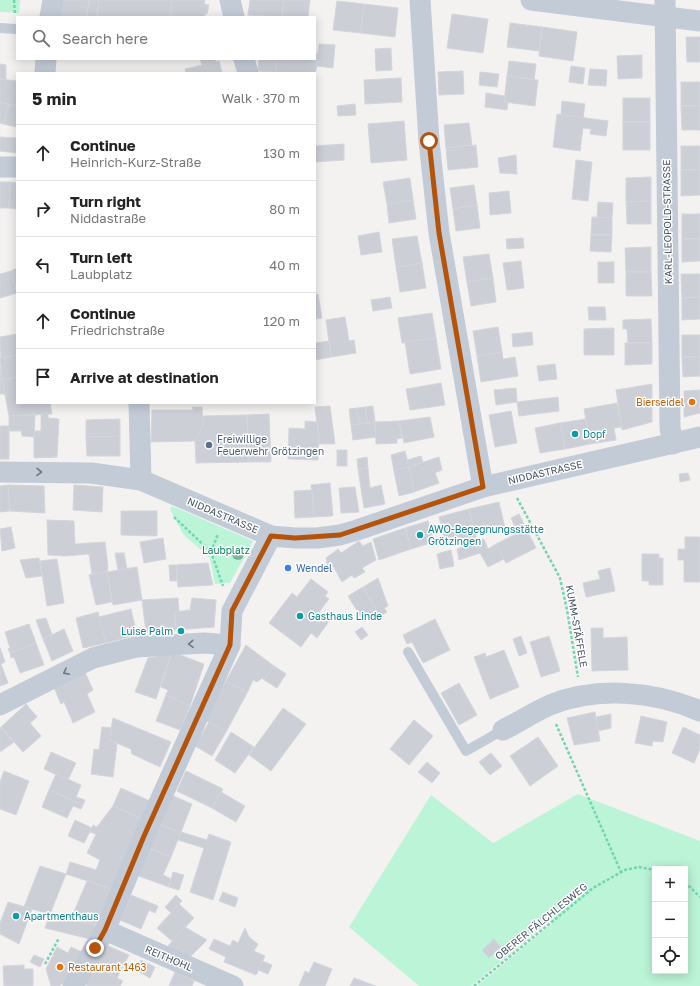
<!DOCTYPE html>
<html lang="en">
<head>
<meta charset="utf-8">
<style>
	body { margin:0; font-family:"Golos Text",sans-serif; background:#f6f6f6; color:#222 }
	.controls { position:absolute; right:12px; bottom:12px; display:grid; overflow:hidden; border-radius:0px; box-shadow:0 2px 10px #0003 }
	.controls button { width:36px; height:36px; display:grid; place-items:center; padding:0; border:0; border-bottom:1px solid #e0e0e0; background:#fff; color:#222; font:20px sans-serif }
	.stop { position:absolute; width:12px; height:12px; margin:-9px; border:3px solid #b45309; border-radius:50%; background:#fff }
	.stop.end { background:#b45309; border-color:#fff; box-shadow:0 1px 4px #0008 }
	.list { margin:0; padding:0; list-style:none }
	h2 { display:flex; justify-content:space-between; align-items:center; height:52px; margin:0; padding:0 16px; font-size:17px }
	h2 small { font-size:13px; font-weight:400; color:#767676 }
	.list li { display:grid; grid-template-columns:26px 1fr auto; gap:12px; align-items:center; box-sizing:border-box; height:56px; padding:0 16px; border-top:1px solid #e0e0e0 }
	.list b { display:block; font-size:15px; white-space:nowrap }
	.list p { margin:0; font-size:13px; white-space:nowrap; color:#767676 }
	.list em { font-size:13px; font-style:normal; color:#767676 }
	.icon { flex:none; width:22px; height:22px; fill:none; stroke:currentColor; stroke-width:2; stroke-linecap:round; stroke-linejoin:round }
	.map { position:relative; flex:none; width:700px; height:986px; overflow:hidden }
	.search { position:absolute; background:#fff; box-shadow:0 2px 10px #0003; left:16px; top:16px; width:300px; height:44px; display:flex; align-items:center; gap:10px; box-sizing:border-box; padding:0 14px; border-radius:0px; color:#767676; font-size:15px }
	.panel { position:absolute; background:#fff; box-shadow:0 2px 10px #0003; left:16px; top:72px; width:300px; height:332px; border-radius:0px }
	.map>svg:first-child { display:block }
</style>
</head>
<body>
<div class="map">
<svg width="700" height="986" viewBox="0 0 700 986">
	<rect width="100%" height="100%" fill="#f4f1f1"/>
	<g fill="#bcf4d8" fill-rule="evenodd">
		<polygon points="0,0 20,0 19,13 0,12"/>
		<polygon points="172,506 253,541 230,583 215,584 210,558 183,534 170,509"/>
		<path d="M578 794 700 841V986H477L553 923 551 920 471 986H419L349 927 431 795 493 843ZM655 869H685V971H655Z"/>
	</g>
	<g fill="#cdcfd7" stroke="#d4d6dd">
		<polygon points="61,0 89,0 87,17 59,17"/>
		<polygon points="89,0 99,0 97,17 87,17"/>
		<polygon points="99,0 172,0 170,17 97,17"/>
		<polygon points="172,0 205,0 204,4 209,5 207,14 205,13 205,17 170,17"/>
		<polygon points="250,0 284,0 282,17 248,15"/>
		<polygon points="284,0 310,0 308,17 282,17"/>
		<polygon points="337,1 364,4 361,33 333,30"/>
		<polygon points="364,4 398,8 395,37 361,33"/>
		<polygon points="452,14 488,19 483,53 447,48"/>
		<polygon points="510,23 542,27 539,51 507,47"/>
		<polygon points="542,27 577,32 573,61 539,56"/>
		<polygon points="686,37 700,37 700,62 687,62"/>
		<polygon points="319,44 335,45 333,68 316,66"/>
		<polygon points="391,48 392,70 376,71 375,49"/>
		<polygon points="315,54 318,54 315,78 315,73 276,72 277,59 315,59"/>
		<polygon points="642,55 642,78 618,79 617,56"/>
		<polygon points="200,59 215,59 216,62 202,65"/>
		<polygon points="259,59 277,59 276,72 258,71"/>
		<polygon points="219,61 222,73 186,73 185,69"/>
		<polygon points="509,61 536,64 534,80 507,76"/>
		<polygon points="0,64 6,65 6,80 0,79"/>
		<polygon points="571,66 585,68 583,84 569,82"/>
		<polygon points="590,69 607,70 606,86 588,85"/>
		<polygon points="463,71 464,94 439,95 438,72"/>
		<polygon points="480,72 499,74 497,87 479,85"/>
		<polygon points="507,76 538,80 535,106 504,102"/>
		<polygon points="401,78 402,102 365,104 364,80"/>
		<polygon points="0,79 17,81 17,106 0,102"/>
		<rect x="681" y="82" width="19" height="24"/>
		<polygon points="486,93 505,96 504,102 508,102 507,110 485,107"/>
		<rect x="623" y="98" width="27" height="24"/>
		<polygon points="562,101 585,104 583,118 561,115"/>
		<polygon points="0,102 9,105 3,124 0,123"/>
		<polygon points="355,104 356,115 338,116 337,106"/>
		<polygon points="9,105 17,106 17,127 3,124"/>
		<polygon points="681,106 700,106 700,130 682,130"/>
		<polygon points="557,114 608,121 606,136 590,134 591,129 583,128 580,151 553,147"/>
		<polygon points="404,121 407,160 371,163 368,124"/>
		<rect x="623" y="122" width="27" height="28"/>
		<polygon points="469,123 472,145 446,148 444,125"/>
		<polygon points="0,137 17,138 17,153 0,151"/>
		<polygon points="344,144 344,160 315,162 315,146"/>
		<polygon points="476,145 478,167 448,170 446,148"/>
		<rect x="681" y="146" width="19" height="24"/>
		<polygon points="516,155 517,174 500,173 498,158"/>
		<polygon points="576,160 592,162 588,201 572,199"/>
		<polygon points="681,170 700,170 700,195 681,196"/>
		<polygon points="651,177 651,201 626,202 626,178"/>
		<polygon points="410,178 413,200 387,204 383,182"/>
		<polygon points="0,182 10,182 9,208 0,208"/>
		<polygon points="10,182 17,183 17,209 9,208"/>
		<polygon points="474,185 477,205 453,209 450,188"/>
		<polygon points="509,191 511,213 490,215 489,193"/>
		<polygon points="413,200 416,219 389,223 387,204"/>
		<polygon points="651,201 651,224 627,224 626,202"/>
		<polygon points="598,202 613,203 612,218 597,218"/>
		<polygon points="477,205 480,228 456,231 453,209"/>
		<rect x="682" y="214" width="18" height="25"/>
		<polygon points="592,217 612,218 612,235 591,235"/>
		<polygon points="379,232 382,252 361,255 358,236"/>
		<polygon points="591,235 612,235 611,252 590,251"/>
		<polygon points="417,236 422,263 396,267 392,239"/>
		<polygon points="523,238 524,248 507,249 506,239"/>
		<polygon points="682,239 700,239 700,261 682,262"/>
		<polygon points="651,247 651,272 626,272 625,248"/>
		<polygon points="489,254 493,278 467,282 463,257"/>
		<polygon points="521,261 524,288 507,290 503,263"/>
		<rect x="598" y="262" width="16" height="21"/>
		<polygon points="422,263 426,288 400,292 396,267"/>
		<polygon points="17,268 17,293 11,271"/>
		<polygon points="11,271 17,293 0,298 0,274"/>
		<polygon points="626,272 651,272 652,296 626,296"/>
		<polygon points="681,274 700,274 700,297 682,298"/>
		<polygon points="493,278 496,302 471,306 467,282"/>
		<polygon points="315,294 318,294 322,318 315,319"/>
		<polygon points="390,297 392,308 373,311 371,300"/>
		<polygon points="700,297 700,319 682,320 682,298"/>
		<polygon points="588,307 605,307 606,320 589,320"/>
		<polygon points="432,313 436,338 402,343 398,318"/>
		<polygon points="345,317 349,341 354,340 356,353 331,357 326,320"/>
		<polygon points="651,319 652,343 628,343 627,329 623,329 623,320"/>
		<polygon points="498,327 502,352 477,356 473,331"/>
		<polygon points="614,328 614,355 584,355 584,329"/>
		<polygon points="532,332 533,345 513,347 512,334"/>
		<polygon points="17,334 17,355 1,358 0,337"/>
		<rect x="682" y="335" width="18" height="22"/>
		<polygon points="436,338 441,369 410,374 405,342"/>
		<polygon points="329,341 331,357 315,360 315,343"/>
		<polygon points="625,343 652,343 652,364 625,365"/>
		<polygon points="502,352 503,359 515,357 518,376 481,382 477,356"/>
		<polygon points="17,355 17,377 2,380 0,358"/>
		<polygon points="682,357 700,357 700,376 683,377"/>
		<polygon points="555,364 557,379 539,381 537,366"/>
		<polygon points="0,368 2,380 5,394 0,394"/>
		<polygon points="17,377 17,403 50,403 52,414 9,416 2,380"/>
		<polygon points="441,383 445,405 410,410 406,389"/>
		<polygon points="652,384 652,422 622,430 616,390"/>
		<polygon points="516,388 517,402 496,405 494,390"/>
		<polygon points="700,390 700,413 684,417 684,391"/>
		<polygon points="558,397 559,411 519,416 517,402"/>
		<polygon points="617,403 622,427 614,428 616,440 590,444 584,409"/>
		<polygon points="330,406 335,444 319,444 315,407"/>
		<polygon points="373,406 375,422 367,423 365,407"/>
		<polygon points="192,407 202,407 203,426 195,441 151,442 152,410 193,410"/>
		<polygon points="365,407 367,423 359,424 357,408"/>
		<polygon points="357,408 359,424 351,425 349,409"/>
		<polygon points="511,411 517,443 495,447 489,415"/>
		<polygon points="41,414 48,414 48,418 59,419 57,457 34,458 34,431 41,431"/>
		<polygon points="269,414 271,462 249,462 247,415"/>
		<polygon points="35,415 34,437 22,436 21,431 9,431 9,416"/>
		<polygon points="247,415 249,462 196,463 195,441 203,426 202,416"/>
		<polygon points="430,417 434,437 404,443 399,421"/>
		<polygon points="120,419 120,436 86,437 86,420"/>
		<polygon points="586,419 590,444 565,449 560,423"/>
		<polygon points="305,421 317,422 319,436 318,460 288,459 289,428 305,429"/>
		<polygon points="399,421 402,438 397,439 397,443 376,444 375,422"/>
		<polygon points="375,422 376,437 353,440 351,425"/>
		<polygon points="560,423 565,449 540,453 535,428"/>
		<rect x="0" y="426" width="9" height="33"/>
		<polygon points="120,436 120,456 87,456 86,437"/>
		<rect x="337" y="450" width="10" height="16"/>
		<polygon points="405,451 409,467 394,471 391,455"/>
		<polygon points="421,456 423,462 409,467 407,460"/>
		<polygon points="367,457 368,468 358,469 357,459"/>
		<polygon points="439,457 442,470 435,473 439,483 414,492 409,467"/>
		<polygon points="409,467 414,492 399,496 394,471"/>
		<polygon points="368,468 370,488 381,485 385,504 364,508 358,469"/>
		<polygon points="688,473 690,480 680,482 679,474"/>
		<polygon points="330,483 333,516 314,517 311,485"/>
		<polygon points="8,485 10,511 0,512 0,486"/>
		<polygon points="8,485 44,486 45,513 10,511"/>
		<polygon points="74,485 103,487 102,512 73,510"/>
		<polygon points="355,487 359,512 341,513 339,488"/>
		<polygon points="312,490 314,517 295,518 294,491"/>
		<polygon points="499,502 505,528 499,530 497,525 474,530 469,509"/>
		<polygon points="469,509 476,537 446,544 439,517"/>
		<polygon points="121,511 157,511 157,536 121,535"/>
		<polygon points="519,514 536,548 506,563 496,544 518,533 511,518"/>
		<polygon points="47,520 74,521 75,544 105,542 108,567 107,572 92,574 89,554 65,556 48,555"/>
		<polygon points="428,521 434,542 411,549 405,528"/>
		<polygon points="11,527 15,548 2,551 0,529"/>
		<polygon points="405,528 411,549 379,560 373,539"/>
		<polygon points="685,537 700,537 700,582 684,582 684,560 678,560 678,549 685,549"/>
		<polygon points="163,538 166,559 144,563 140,542"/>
		<polygon points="484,539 488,549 496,544 504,559 488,567 480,553 459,560 457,549"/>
		<polygon points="359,541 363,546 371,542 376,560 362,568 365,572 354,578 352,575 342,582 332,564 328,568 326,558 338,549 341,553"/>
		<polygon points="451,550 454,566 440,569 437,554"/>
		<polygon points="115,553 124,553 127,569 118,570"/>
		<polygon points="642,554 659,554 659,558 663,558 663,585 649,585 649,581 642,581"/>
		<polygon points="39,558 42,576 26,578 20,560"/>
		<polygon points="57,559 64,603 47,606 40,561"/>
		<polygon points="208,563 213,585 178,587 176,565"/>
		<polygon points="169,565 176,565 177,581 170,581"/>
		<polygon points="137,567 142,600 113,605 107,572"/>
		<polygon points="610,568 615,591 586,597 583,583 600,579 598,571"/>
		<polygon points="107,572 112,602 96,605 89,575"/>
		<polygon points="378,578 388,606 384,608 387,612 380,616 363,587"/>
		<polygon points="311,579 328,592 325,596 329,599 319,612 330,620 317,638 311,633 301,647 269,623 292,593 297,597"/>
		<polygon points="363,587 380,616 372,621 370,617 364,622 348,596"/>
		<polygon points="178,598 179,611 175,612 176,630 146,632 142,600"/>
		<polygon points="192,598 216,600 214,627 176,630 175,612 190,610"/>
		<polygon points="131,609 137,635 106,643 99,617"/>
		<polygon points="98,612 106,643 83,648 76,618"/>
		<polygon points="46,618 52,635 43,639 36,620"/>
		<polygon points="435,619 450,650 423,663 412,642 407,644 403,635"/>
		<polygon points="29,624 36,643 10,653 8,649 10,648 5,632"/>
		<polygon points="362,627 368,635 361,640 355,632"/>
		<polygon points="591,628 603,628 603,638 627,637 628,670 592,671"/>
		<polygon points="64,629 73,651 52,661 43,639"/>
		<polygon points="521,636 527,653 519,656 513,639"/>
		<polygon points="549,636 560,671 541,677 530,642"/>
		<polygon points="36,643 44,665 20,673 14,657 11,658 10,653"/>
		<polygon points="246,645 274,666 264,680 262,678 257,682 253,680 247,693 226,681"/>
		<polygon points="0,648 5,662 1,664 8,683 0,686"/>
		<polygon points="504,650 519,687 490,699 474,657 485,653 486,657"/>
		<polygon points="171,654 180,655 204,664 190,706 166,695 168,690 161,687"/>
		<polygon points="171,654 156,699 135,692 148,658"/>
		<polygon points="274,666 286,674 277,688 264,680"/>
		<polygon points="84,670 93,690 87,694 95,712 73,723 64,702 61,704 53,685"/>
		<polygon points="226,681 247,693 226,732 205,720"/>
		<polygon points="459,683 477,715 459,725 441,693"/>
		<polygon points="166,695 190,706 180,730 156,721"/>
		<polygon points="26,704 37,717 30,723 41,736 23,752 1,727"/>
		<polygon points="283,708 306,724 271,771 249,755"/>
		<polygon points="595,712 600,741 574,745 567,718"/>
		<polygon points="611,714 611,728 598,731 596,717"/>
		<polygon points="641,716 667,722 663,742 653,741 652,746 635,743"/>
		<polygon points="113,718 171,742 160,767 132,754 131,749 109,740"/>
		<polygon points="414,720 433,736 409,765 390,749"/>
		<polygon points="209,722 226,732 212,756 195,746"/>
		<polygon points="0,727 14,742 0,752"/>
		<polygon points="102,727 112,728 109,740 117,744 113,777 91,774 94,749 99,750"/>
		<polygon points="683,727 700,735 700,749 694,763 672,753"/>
		<polygon points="231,732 254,747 235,773 215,760"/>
		<polygon points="538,737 558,766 530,786 510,756"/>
		<polygon points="51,752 76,763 68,780 44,769"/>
		<polygon points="491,753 502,766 490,775 479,762"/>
		<polygon points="427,762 440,773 432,783 418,772"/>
		<polygon points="4,771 29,781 16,815 0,809 0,782"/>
		<polygon points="186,771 223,789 212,808 177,791"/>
		<polygon points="56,774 81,785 76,797 85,800 83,805 49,790"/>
		<polygon points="121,788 150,801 142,819 113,806"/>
		<polygon points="49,790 83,805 81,809 73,806 67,818 42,807"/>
		<polygon points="221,792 245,806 236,822 212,808"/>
		<polygon points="171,795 192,804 181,832 158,824"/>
		<polygon points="113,806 142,819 112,889 66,874 70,862 96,870 100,860 87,853 96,834 90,832 93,825 97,827"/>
		<polygon points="75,820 92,828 84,843 68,836"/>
		<polygon points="158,824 181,832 171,857 147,847"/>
		<polygon points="181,832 207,840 209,834 231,842 213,900 190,892 204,848 178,840"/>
		<polygon points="147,847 171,857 163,875 171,879 169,887 136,875"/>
		<polygon points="40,866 66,874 50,914 24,907"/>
		<polygon points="173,872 184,875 179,890 169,887"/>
		<polygon points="87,881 112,889 95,925 71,919"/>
		<polygon points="223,892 238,898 235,907 219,901"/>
		<polygon points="131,895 158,906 155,913 149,910 141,929 120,920"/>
		<polygon points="176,895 182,901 171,913 165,907"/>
		<polygon points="8,902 32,909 19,944 0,934 0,923"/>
		<polygon points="179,904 194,918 172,941 157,928"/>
		<polygon points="50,914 95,925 90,939 45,928"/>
		<polygon points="185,927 207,940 189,958 168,946"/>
		<polygon points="245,928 249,937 258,944 254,951 265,956 256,975 224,962 226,957 209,949 214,939 230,946 233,940 238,943"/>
		<polygon points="494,939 501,947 489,958 482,950"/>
		<polygon points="106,945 129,955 117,978 94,966"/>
		<polygon points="57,947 68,953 71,947 82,952 66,981 59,986 51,986 46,969"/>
		<polygon points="34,955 44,959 40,967 30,962"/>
		<polygon points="141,960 155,967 150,978 136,970"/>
		<polygon points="262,961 272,965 268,974 258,970"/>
		<polygon points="314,962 332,969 325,986 299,986 305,971 309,973"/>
		<polygon points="24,965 24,969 33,969 33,986 4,986 3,966"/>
		<polygon points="94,966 123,981 120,986 88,986 84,984"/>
		<polygon points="175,972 194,981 192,986 169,986"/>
		<polygon points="354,978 376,986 350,986"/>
	</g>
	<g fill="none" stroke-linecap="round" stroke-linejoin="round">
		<g stroke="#70d6b0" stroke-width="2.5" stroke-dasharray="3 2" stroke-linecap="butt">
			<polyline points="14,0 15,15"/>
			<polyline points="517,498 560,578 567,610 578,677"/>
			<polyline points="174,517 211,552 223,586"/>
			<polyline points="211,552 218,534"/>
			<polyline points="556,724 621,872"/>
			<polyline points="685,882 700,897"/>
			<polyline points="45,964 59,938"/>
			<polyline points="474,986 593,888 625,870 639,867 655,870"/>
		</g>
		<g stroke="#c3cbd7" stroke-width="10">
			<polyline points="0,28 17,29"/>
			<polyline points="408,652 466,751 503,730"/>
		</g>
		<g stroke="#c3cbd7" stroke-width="21">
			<polyline points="230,0 234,17"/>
			<polyline points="420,0 429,141 439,233 483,487"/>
			<polyline points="531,0 700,21"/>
			<polyline points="665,0 670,428 673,444"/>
			<polyline points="50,17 53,0"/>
			<polyline points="244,59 248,73"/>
			<polyline points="45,73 46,59"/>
			<polyline points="0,167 17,167"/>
			<polyline points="139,403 141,480"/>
			<polyline points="0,472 91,473 141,480 271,536 295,538 317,538 340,535 357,530 483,487 700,437"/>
			<polyline points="0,705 93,658 136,647 204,643 230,645"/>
			<path d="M503 730C519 722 534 712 550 705 597 686 654 691 700 711"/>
			<polyline points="105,930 233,986"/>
			<polyline points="73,986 105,930 144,836 230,645 232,611 271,536"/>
		</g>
	</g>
	<circle fill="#75b69c" cx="238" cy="554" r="6"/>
	<defs><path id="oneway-chevron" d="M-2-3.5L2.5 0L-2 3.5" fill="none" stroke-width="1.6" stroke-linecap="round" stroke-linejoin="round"/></defs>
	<g stroke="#6c7684">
		<use href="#oneway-chevron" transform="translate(39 472) rotate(1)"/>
		<use href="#oneway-chevron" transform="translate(191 644) rotate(176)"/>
		<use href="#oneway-chevron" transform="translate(66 672) rotate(153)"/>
	</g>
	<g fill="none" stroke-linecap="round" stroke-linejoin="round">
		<polyline stroke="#b45309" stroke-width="5" points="95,948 105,930 144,836 230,645 232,611 271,536 295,538 340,535 483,487 439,233 429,141"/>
	</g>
	<g fill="#e8710a" stroke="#fff" stroke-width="1.5">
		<circle cx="692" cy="402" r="4"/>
		<circle cx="60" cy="967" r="4"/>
	</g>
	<g fill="#0f9aa8" stroke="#fff" stroke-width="1.5">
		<circle cx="575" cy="434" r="4"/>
		<circle cx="420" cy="535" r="4"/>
		<circle cx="300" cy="616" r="4"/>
		<circle cx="181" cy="631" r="4"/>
		<circle cx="16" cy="916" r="4"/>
	</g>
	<circle fill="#5c6f8a" stroke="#fff" stroke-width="1.5" cx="209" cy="445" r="4"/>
	<circle fill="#3f7fe0" stroke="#fff" stroke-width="1.5" cx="288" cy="568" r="4"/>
	<g text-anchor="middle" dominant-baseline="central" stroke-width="3" stroke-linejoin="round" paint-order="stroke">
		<g font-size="10" fill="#475161" stroke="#fff">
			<text transform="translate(667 222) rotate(-91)">KARL-LEOPOLD-STRASSE</text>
			<text transform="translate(545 472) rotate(-13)">NIDDASTRASSE</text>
			<text transform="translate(223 515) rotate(23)">NIDDASTRASSE</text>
			<text transform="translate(577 626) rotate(80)">KUMM-STÄFFELE</text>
			<text transform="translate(541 921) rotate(-39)">OBERER FÄLCHLESWEG</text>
			<text transform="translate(169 958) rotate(23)">REITHOHL</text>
		</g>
		<g font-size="10" fill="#c56008" stroke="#fff" text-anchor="end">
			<text x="684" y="402">Bierseidel</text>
			<text x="68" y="967" text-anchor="start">Restaurant 1463</text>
		</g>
		<g font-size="10" fill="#0d838f" stroke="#fff" text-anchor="start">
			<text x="583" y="434">Dopf</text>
			<text x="428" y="529">AWO-Begegnungsstätte<tspan x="428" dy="12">Grötzingen</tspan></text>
			<text x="308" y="616">Gasthaus Linde</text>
			<text x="173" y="631" text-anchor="end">Luise Palm</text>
			<text x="24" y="916">Apartmenthaus</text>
		</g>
		<g font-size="10" fill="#4e5e75" stroke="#fff" text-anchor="start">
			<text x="217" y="439">Freiwillige<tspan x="217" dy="12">Feuerwehr Grötzingen</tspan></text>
		</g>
		<g font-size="10" fill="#0d8657" stroke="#fff">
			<text x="226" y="550">Laubplatz</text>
		</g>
		<g font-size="10" fill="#366cbe" stroke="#fff" text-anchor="start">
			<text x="296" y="568">Wendel</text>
		</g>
	</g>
</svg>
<div class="controls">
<button>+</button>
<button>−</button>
<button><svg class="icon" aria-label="locate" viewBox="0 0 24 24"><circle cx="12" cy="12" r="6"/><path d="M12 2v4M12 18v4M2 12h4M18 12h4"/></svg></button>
</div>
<div class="stop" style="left:429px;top:141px"></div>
<div class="stop end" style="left:95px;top:948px"></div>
<div class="search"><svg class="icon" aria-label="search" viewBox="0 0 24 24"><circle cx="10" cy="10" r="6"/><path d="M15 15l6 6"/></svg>Search here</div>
<section class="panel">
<h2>5 min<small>Walk · 370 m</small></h2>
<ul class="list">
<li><svg class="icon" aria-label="ahead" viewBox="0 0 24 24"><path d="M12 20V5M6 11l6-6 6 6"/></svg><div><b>Continue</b><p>Heinrich-Kurz-Straße</p></div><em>130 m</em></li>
<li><svg class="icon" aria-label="right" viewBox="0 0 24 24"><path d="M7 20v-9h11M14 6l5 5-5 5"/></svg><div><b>Turn right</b><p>Niddastraße</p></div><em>80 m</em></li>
<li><svg class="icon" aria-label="left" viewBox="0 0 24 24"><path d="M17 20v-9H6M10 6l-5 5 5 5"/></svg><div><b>Turn left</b><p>Laubplatz</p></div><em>40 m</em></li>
<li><svg class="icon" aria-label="ahead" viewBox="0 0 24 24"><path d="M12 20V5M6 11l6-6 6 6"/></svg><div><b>Continue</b><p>Friedrichstraße</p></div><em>120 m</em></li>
<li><svg class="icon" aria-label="arrive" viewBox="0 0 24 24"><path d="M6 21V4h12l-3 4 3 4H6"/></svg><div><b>Arrive at destination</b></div></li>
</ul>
</section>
</div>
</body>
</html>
